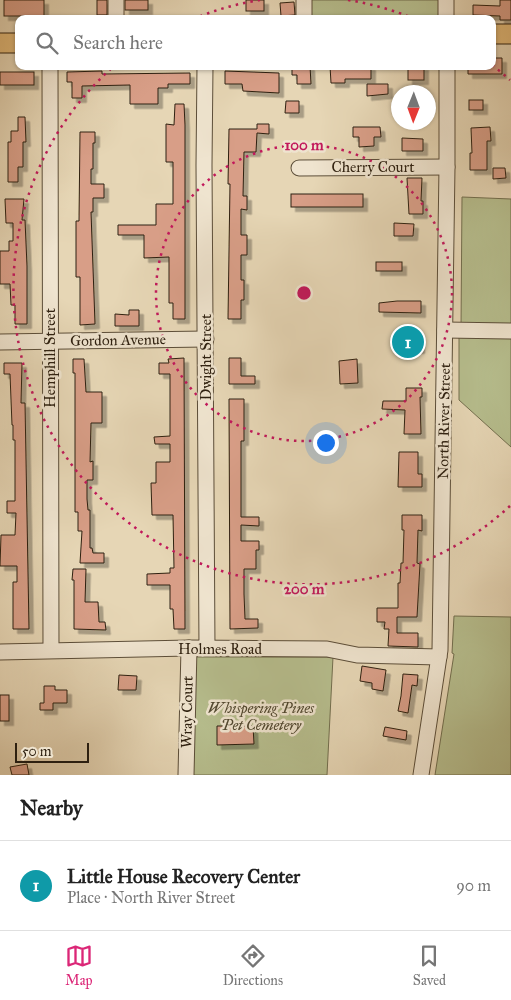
<!DOCTYPE html>
<html lang="en">
<head>
<meta charset="utf-8">
<style>
	body { margin:0; font-family:"IM FELL Great Primer",serif; background:#f2f2f2; color:#222 }
	.compass { position:absolute; left:391px; top:85px; width:45px; height:45px; border-radius:50%; background:#fff; box-shadow:0 1px 4px #0004; rotate:181deg }
	.scale { position:absolute; left:15px; bottom:12px; width:74px; box-sizing:border-box; padding-left:5px; border:2px solid #2e2010; border-top:0; font-size:14px; line-height:18px; white-space:nowrap; color:#2e2010; -webkit-text-stroke:4px #efe4cf; paint-order:stroke }
	.you { position:absolute; left:325px; top:442px; width:18px; height:18px; margin:-12px; border:4px solid #fff; border-radius:50%; background:#1a73e8; box-shadow:0 0 0 8px #1a73e833 }
	.badge { display:grid; place-items:center; width:32px; height:32px; border-radius:50%; background:#db2777; color:#fff; font-size:16px; font-weight:700 }
	.pin { position:absolute; translate:-50% -50%; border:2px solid #fff; box-shadow:0 1px 5px #0006 }
	.list { margin:0; padding:0; list-style:none }
	h2 { display:flex; justify-content:space-between; align-items:center; height:65px; margin:0; padding:0 20px; font-size:21px }
	h2 small { font-size:16px; font-weight:400; color:#767676 }
	.list li { display:grid; grid-template-columns:32px 1fr auto; gap:15px; align-items:center; box-sizing:border-box; height:90px; padding:0 20px; border-top:1px solid #e0e0e0 }
	.list b { display:block; font-size:19px; white-space:nowrap }
	.list p { margin:0; font-size:16px; white-space:nowrap; color:#767676 }
	.list em { font-size:16px; font-style:normal; color:#767676 }
	.icon { flex:none; width:28px; height:28px; fill:none; stroke:currentColor; stroke-width:2; stroke-linecap:round; stroke-linejoin:round }
	.map { position:relative; flex:none; width:511px; height:775px; overflow:hidden }
	.search { position:absolute; background:#fff; box-shadow:0 1px 4px #0004; left:15px; right:15px; top:15px; height:55px; display:flex; align-items:center; gap:12px; box-sizing:border-box; padding:0 18px; border-radius:10px; color:#767676; font-size:19px }
	.sheet { height:155px; background:#fff }
	nav { display:flex; justify-content:space-around; align-items:center; box-sizing:border-box; height:70px; border-top:1px solid #e0e0e0; background:#fff; font-size:14px; color:#767676 }
	nav a { display:grid; justify-items:center; gap:2px }
	nav .on { color:#db2777 }
	.map>svg:first-child { display:block }
</style>
</head>
<body>
<div class="map">
<svg width="511" height="775" viewBox="0 0 511 775">
	<defs>
		<filter id="shadow"><feDropShadow dx="4.5" dy="4.5" stdDeviation="0" flood-color="#0004"/></filter>
	</defs>
	<rect width="100%" height="100%" fill="#e6d6b5"/>
	<filter id="stains"><feTurbulence type="fractalNoise" baseFrequency=".004" numOctaves="4"/><feColorMatrix values="0 0 0 0 .2 0 0 0 0 .09 0 0 0 0 .02 0 0 0 .5 -.17"/></filter>
	<radialGradient id="worn" r=".72"><stop offset=".6" stop-color="#630" stop-opacity="0"/><stop offset="1" stop-color="#630" stop-opacity=".3"/></radialGradient>
	<g fill="#b6bd8d" stroke="#726e4e">
		<polygon points="309,0 439,0 440,19 310,19"/>
		<polygon points="462,197 511,199 511,327 461,328"/>
		<polygon points="459,335 511,337 511,447 459,400"/>
		<polygon points="454,616 511,617 511,775 435,775 454,654 452,653"/>
		<polygon points="194,657 333,657 327,775 190,775"/>
	</g>
	<g fill="#d89e87" stroke="#2e2010" filter="url(#shadow)">
		<rect x="4" y="0" width="40" height="16"/>
		<rect x="97" y="0" width="10" height="15"/>
		<rect x="125" y="0" width="23" height="10"/>
		<rect x="246" y="0" width="18" height="11"/>
		<polygon points="500,0 511,0 511,20 500,20 500,16 473,15 473,5 500,6"/>
		<polygon points="294,2 295,15 281,16 280,3"/>
		<polygon points="492,58 502,58 502,74 468,74 468,66 492,66"/>
		<polygon points="292,66 310,66 311,84 297,84 297,75 292,75"/>
		<polygon points="330,66 371,66 371,79 345,79 345,83 331,83"/>
		<rect x="408" y="66" width="16" height="14"/>
		<polygon points="102,71 102,74 190,73 190,84 168,84 168,88 158,88 158,104 130,104 130,85 82,86 82,98 72,98 72,82 67,82 67,72"/>
		<polygon points="225,71 279,73 279,93 243,91 242,84 225,84"/>
		<rect x="0" y="72" width="34" height="13"/>
		<polygon points="367,84 388,84 388,94 367,96"/>
		<rect x="469" y="100" width="14" height="10"/>
		<polygon points="286,101 299,101 299,113 285,113"/>
		<polygon points="175,104 184,104 185,125 185,319 173,319 173,303 169,303 169,257 144,258 144,235 118,235 118,225 156,225 156,204 173,204 173,162 166,162 166,124 174,125"/>
		<polygon points="18,117 25,117 26,142 23,142 23,167 18,167 18,182 8,182 8,142 11,142 11,131 18,131"/>
		<polygon points="257,124 269,124 269,134 257,133 256,152 244,152 243,196 247,196 247,210 241,209 241,235 247,235 247,255 241,255 241,280 244,280 244,300 241,300 241,319 228,319 230,184 228,184 229,129 257,129"/>
		<polygon points="353,127 380,127 381,137 374,137 374,146 359,147 359,137 353,137"/>
		<polygon points="490,127 491,141 487,141 487,170 470,170 470,153 472,153 471,128"/>
		<polygon points="80,132 95,132 95,143 93,143 93,169 91,169 91,184 104,184 104,198 93,198 93,212 91,212 95,324 80,325 80,277 76,277 76,221 79,221"/>
		<polygon points="402,138 423,139 423,151 402,151"/>
		<polygon points="493,168 505,168 506,178 493,179"/>
		<polygon points="407,178 422,178 421,201 423,201 423,214 409,214"/>
		<rect x="291" y="194" width="72" height="13"/>
		<polygon points="5,199 24,199 22,220 25,220 27,266 27,324 15,324 15,305 11,305 10,284 0,284 0,251 9,251 9,241 13,241 13,223 6,223"/>
		<polygon points="394,223 414,224 413,236 394,236"/>
		<rect x="376" y="262" width="26" height="9"/>
		<polygon points="397,301 421,301 421,313 379,312 379,303"/>
		<polygon points="129,310 139,310 139,326 115,326 115,314 129,315"/>
		<polygon points="395,335 420,335 420,349 395,348"/>
		<polygon points="184,358 185,629 174,629 173,609 170,609 170,585 147,585 147,574 170,573 170,568 174,568 173,515 152,515 151,483 156,483 156,462 170,462 170,444 155,444 154,437 170,436 170,374 159,374 159,363 169,363 168,359"/>
		<polygon points="229,358 241,358 241,376 255,376 255,384 229,384"/>
		<polygon points="73,359 84,359 86,392 102,392 102,423 91,423 90,462 93,461 93,480 87,480 87,499 88,510 90,510 90,548 92,548 93,553 104,553 104,563 80,563 82,531 78,531 78,512 75,512 75,373 73,373"/>
		<polygon points="357,359 358,383 340,384 339,361"/>
		<polygon points="4,363 22,363 21,403 25,403 29,629 13,629 13,582 17,582 17,566 0,566 1,535 15,535 16,513 7,513 7,501 15,501 15,440 13,440 13,425 12,425 10,374 4,374"/>
		<polygon points="406,388 422,388 422,397 420,397 421,434 404,434 405,410 382,409 383,401 406,401"/>
		<polygon points="229,399 244,399 244,441 241,441 241,517 259,517 259,526 241,525 241,541 259,541 259,550 256,550 256,569 244,569 244,594 245,619 258,619 258,628 230,629"/>
		<polygon points="399,452 418,452 418,474 422,474 422,487 398,487"/>
		<polygon points="402,515 422,515 422,531 418,530 417,563 420,564 417,617 397,617 397,633 418,633 418,647 388,646 389,629 384,629 385,622 377,622 377,608 398,608 398,583 400,583 401,563 403,563 404,530 402,530"/>
		<polygon points="73,569 86,569 85,602 98,602 99,622 105,622 106,630 74,629 74,580 72,580"/>
		<polygon points="362,666 386,670 383,691 372,689 372,683 360,681"/>
		<polygon points="403,674 418,675 417,686 412,685 408,713 398,711 401,696"/>
		<polygon points="119,675 137,676 136,690 118,690"/>
		<polygon points="44,686 55,686 55,690 67,690 67,703 53,703 53,710 40,710 40,703 44,703"/>
		<rect x="0" y="695" width="9" height="26"/>
		<polygon points="217,726 253,726 254,744 217,745"/>
		<polygon points="385,727 407,731 406,740 383,736"/>
		<polygon points="27,764 29,775 12,775 10,767"/>
	</g>
	<g fill="none" stroke-linecap="round" stroke-linejoin="round">
		<defs>
			<g id="minor">
				<polyline points="304,0 304,19"/>
				<polyline points="446,0 446,19"/>
				<polyline points="116,19 116,0"/>
				<polyline points="50,66 51,650"/>
				<polyline points="205,66 204,165 207,648"/>
				<polyline points="299,168 447,167"/>
				<polyline points="445,330 511,331"/>
				<polyline points="0,342 206,339"/>
				<polyline points="0,652 189,648 327,649 357,655 439,657"/>
				<polyline points="186,775 189,648"/>
				<polyline points="421,775 440,650 447,167 447,66"/>
			</g>
			<g id="major">
				<polyline points="492,34 511,34"/>
				<polyline points="0,43 19,43"/>
			</g>
		</defs>
		<use href="#minor" stroke="#5c4e39" stroke-width="17"/>
		<use href="#major" stroke="#2e2010" stroke-width="21"/>
		<use href="#minor" stroke="#efe4cf" stroke-width="15"/>
		<use href="#major" stroke="#e3bb7a" stroke-width="19"/>
	</g>
	<g fill="none" stroke="#c2185b" stroke-width="2.5" stroke-dasharray="2.5 5">
		<circle cx="304" cy="293" r="148"/>
		<path d="M510 506A296 296 0 1 1 114 66M193 19A296 296 0 0 1 260 0M348 0A296 296 0 0 1 415 19M492 65A296 296 0 0 1 510 80"/>
	</g>
	<g text-anchor="middle" dominant-baseline="central" stroke-width="5" stroke-linejoin="round" paint-order="stroke">
		<g font-size="15" fill="#2e2010" stroke="#efe4cf">
			<text x="373" y="167">Cherry Court</text>
			<text transform="translate(118 340) rotate(-1)">Gordon Avenue</text>
			<text transform="translate(206 357) rotate(-90)">Dwight Street</text>
			<text transform="translate(50 358) rotate(-90)">Hemphill Street</text>
			<text transform="translate(444 421) rotate(-89)">North River Street</text>
			<text x="220" y="649">Holmes Road</text>
			<text transform="translate(187 712) rotate(-89)">Wray Court</text>
		</g>
		<g font-size="15" font-style="italic" fill="#50472f" stroke="#efe4cf">
			<text x="261" y="708">Whispering Pines<tspan x="261" dy="17">Pet Cemetery</tspan></text>
		</g>
	</g>
	<circle cx="304" cy="293" r="8" fill="#c2185b" stroke="#efe4cf" stroke-width="2.5"/>
	<g font-size="15" text-anchor="middle" font-weight="bold" fill="#c2185b" stroke="#efe4cf" stroke-width="5" stroke-linejoin="round" paint-order="stroke">
		<text x="304" y="150">100 m</text>
		<text x="304" y="594">200 m</text>
	</g>
	<rect width="100%" height="100%" filter="url(#stains)"/>
	<rect width="100%" height="100%" fill="url(#worn)"/>
</svg>
<svg class="compass" viewBox="-18 -18 36 36"><path d="M0-13l5 13h-10z" fill="#e53935"/><path d="M0 13l5-13h-10z" fill="#767676"/></svg>
<div class="scale">50 m</div>
<div class="you"></div>
<div class="pin badge" style="left:408px;top:342px;background:#0f9aa8">1</div>
<div class="search"><svg class="icon" aria-label="search" viewBox="0 0 24 24"><circle cx="10" cy="10" r="6"/><path d="M15 15l6 6"/></svg>Search here</div>
</div>
<section class="sheet">
<h2>Nearby<small></small></h2>
<ul class="list">
<li><span class="badge" style="background:#0f9aa8">1</span><div><b>Little House Recovery Center</b><p>Place · North River Street</p></div><em>90 m</em></li>
</ul>
</section>
<nav>
<a class="on"><svg class="icon" aria-label="map" viewBox="0 0 24 24"><path d="M3 6l6-2 6 2 6-2v14l-6 2-6-2-6 2zM9 4v14M15 6v14"/></svg>Map</a>
<a><svg class="icon" aria-label="directions" viewBox="0 0 24 24"><path d="M12 3l9 9-9 9-9-9zM9 14v-3h6M13 9l2 2-2 2"/></svg>Directions</a>
<a><svg class="icon" aria-label="saved" viewBox="0 0 24 24"><path d="M7 4h10v16l-5-4-5 4z"/></svg>Saved</a>
</nav>
</body>
</html>
